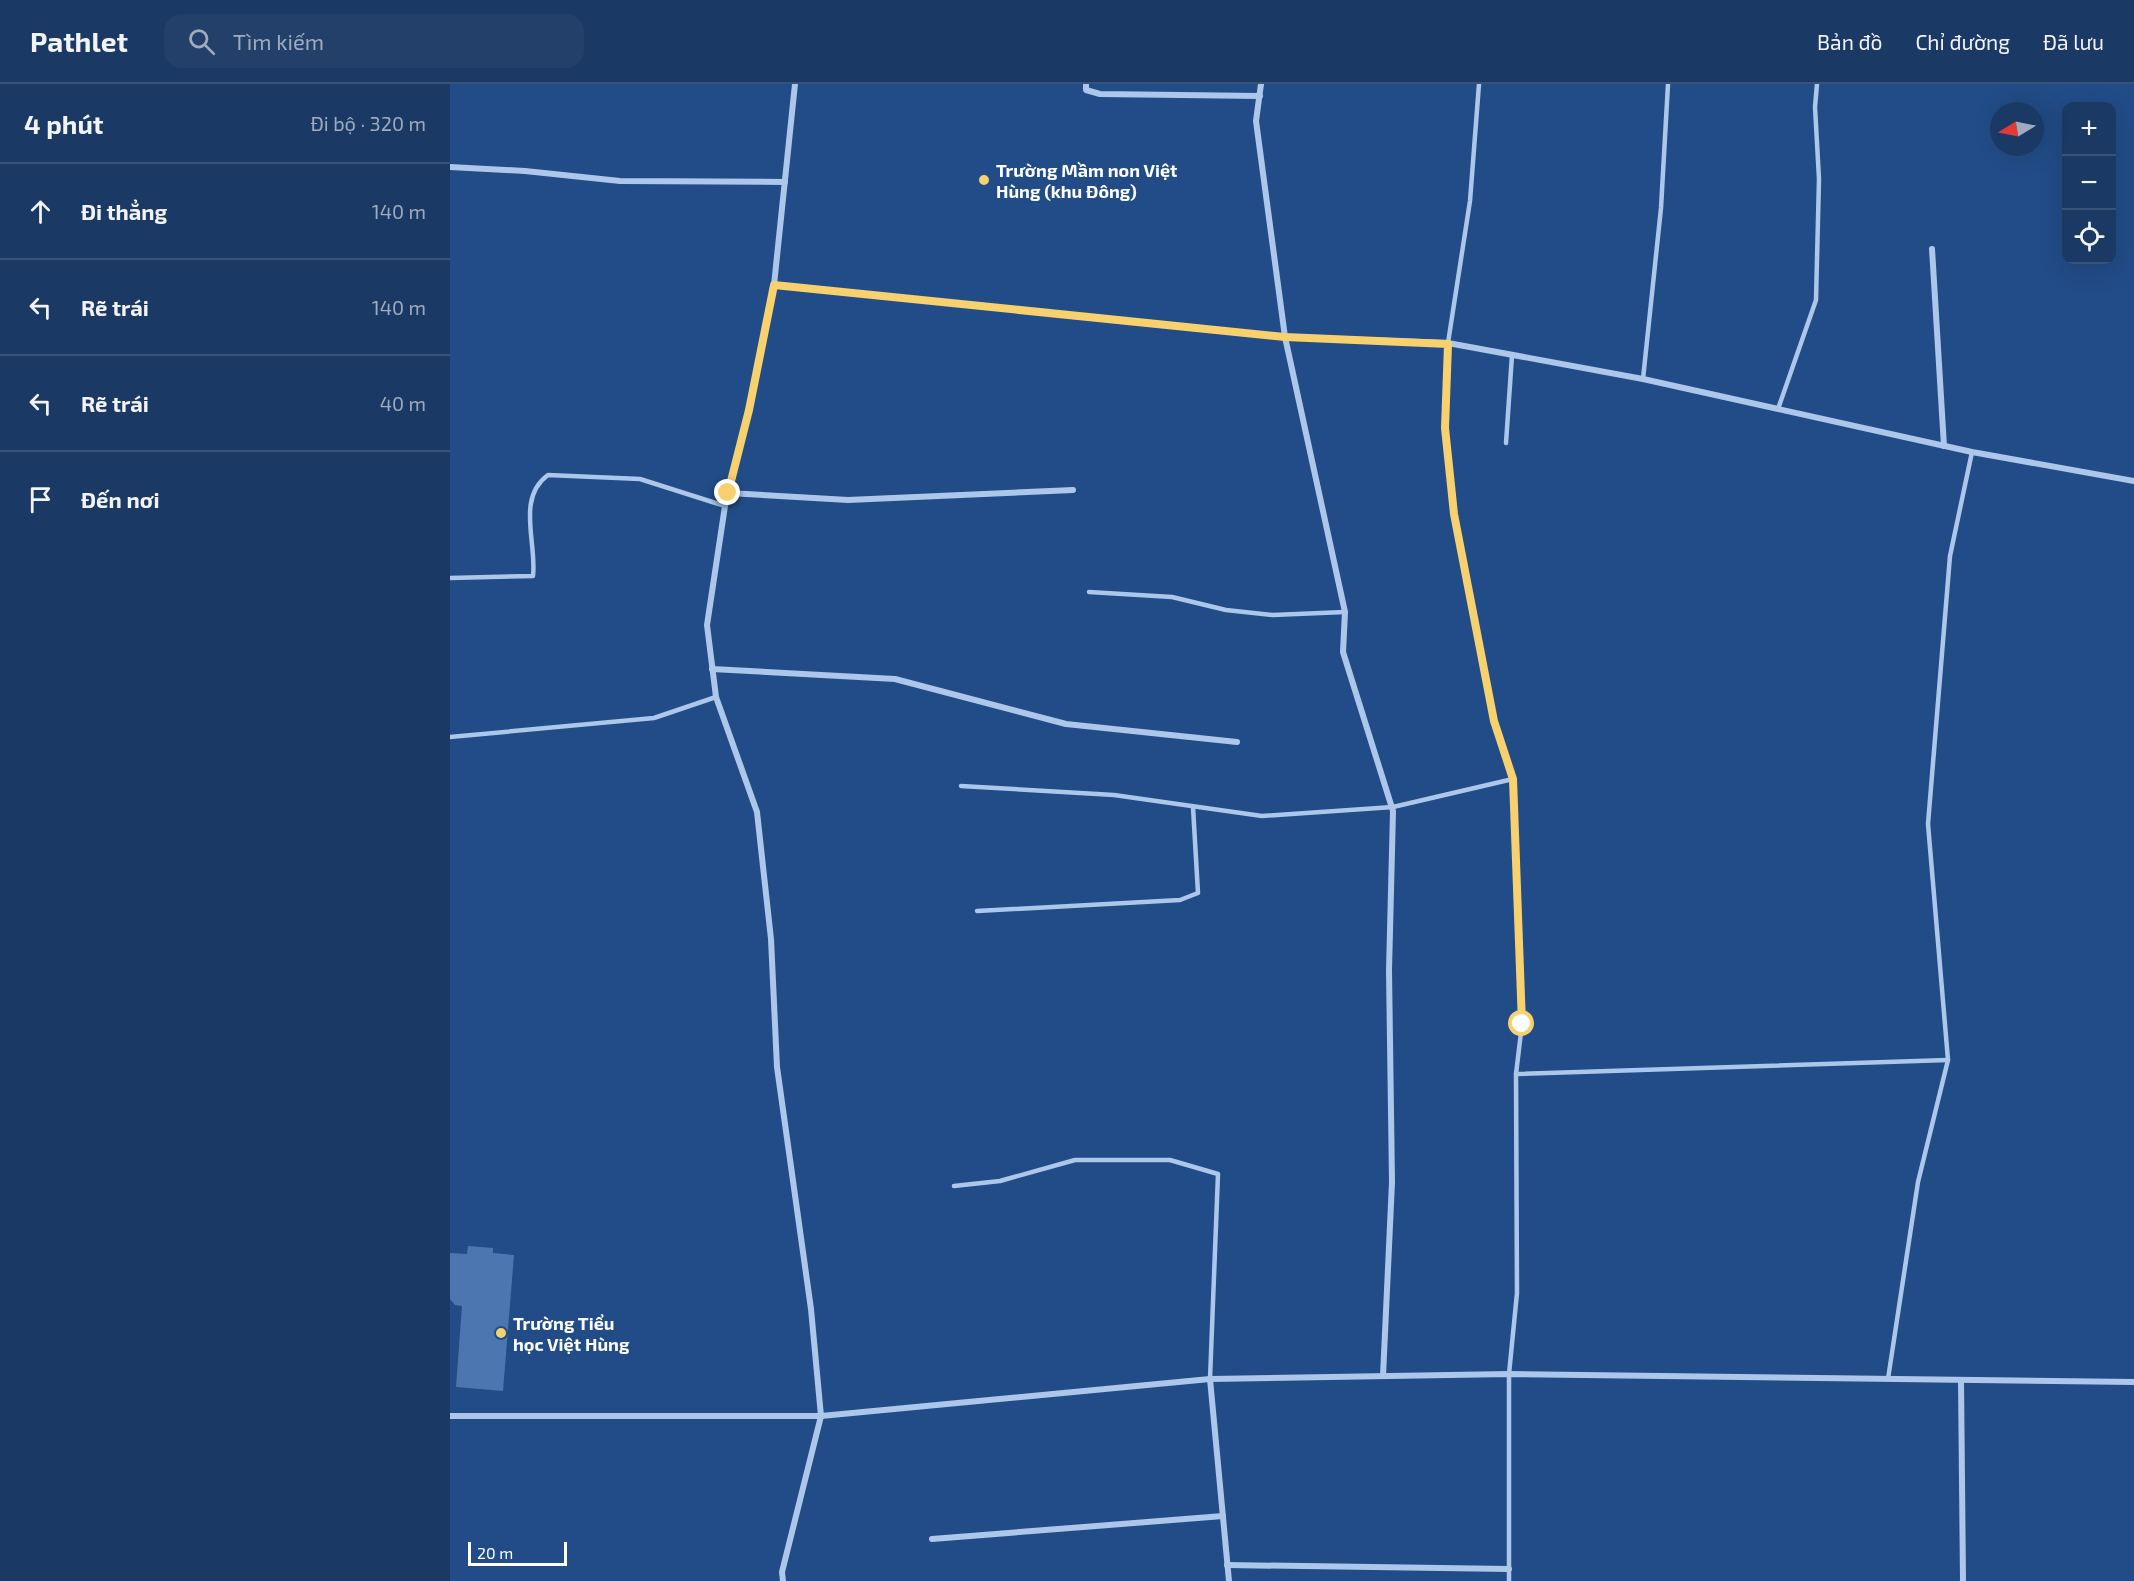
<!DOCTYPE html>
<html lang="vi">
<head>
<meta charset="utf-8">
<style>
	body { margin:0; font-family:"Exo 2",sans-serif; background:#23406b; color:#f1f3f6 }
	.controls { position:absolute; right:18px; top:18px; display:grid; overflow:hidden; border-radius:12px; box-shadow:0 6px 24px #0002 }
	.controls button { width:54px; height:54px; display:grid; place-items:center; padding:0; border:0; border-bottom:2px solid #385379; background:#1a3965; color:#f1f3f6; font:30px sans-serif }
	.compass { position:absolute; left:1540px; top:18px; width:54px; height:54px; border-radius:50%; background:#1a3965; box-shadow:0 6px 24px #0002; rotate:260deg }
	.scale { position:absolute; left:18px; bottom:15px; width:99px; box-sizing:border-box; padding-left:6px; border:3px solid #fff; border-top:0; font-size:16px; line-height:21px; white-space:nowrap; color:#fff; -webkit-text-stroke:4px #224c87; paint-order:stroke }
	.stop { position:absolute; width:18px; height:18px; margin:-14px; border:4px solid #f6d16e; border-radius:50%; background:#fff }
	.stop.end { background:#f6d16e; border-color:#fff; box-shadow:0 2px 6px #0008 }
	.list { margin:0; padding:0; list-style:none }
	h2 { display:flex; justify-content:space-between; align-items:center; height:78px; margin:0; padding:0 24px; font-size:26px }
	h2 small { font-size:20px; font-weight:400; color:#9facbf }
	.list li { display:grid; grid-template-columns:39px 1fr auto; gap:18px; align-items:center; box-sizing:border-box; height:96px; padding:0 24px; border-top:2px solid #385379 }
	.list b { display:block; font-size:22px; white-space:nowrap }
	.list em { font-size:20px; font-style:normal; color:#9facbf }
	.icon { flex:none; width:33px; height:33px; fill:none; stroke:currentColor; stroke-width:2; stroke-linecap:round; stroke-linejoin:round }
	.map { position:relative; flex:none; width:1684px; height:1497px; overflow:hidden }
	header { display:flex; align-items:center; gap:36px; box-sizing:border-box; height:84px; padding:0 30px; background:#1a3965; border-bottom:2px solid #385379 }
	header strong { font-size:28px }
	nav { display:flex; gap:33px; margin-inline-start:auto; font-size:21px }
	.search { width:420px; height:54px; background:#23406b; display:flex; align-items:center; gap:15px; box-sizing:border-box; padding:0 21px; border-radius:18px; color:#9facbf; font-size:22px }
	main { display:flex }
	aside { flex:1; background:#1a3965 }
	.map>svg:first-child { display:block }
</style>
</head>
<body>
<header>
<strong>Pathlet</strong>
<div class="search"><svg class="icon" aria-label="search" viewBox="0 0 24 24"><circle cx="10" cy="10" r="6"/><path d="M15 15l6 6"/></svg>Tìm kiếm</div>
<nav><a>Bản đồ</a><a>Chỉ đường</a><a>Đã lưu</a></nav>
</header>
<main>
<aside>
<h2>4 phút<small>Đi bộ · 320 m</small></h2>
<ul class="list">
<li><svg class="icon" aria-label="ahead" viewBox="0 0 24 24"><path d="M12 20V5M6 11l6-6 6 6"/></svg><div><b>Đi thẳng</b></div><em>140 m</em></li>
<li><svg class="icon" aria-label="left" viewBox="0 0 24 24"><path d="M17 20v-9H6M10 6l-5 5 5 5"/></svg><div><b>Rẽ trái</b></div><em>140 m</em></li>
<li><svg class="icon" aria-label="left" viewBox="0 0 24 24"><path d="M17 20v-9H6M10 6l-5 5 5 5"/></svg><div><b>Rẽ trái</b></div><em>40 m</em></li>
<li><svg class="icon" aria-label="arrive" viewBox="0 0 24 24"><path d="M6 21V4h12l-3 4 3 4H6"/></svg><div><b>Đến nơi</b></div></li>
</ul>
</aside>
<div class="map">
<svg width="1684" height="1497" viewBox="0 0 1684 1497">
	<rect width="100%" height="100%" fill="#224c87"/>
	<polygon fill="#4b76af" points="18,1162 43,1164 43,1169 64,1171 53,1307 6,1303 12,1222 5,1221 0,1215 0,1169 17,1170"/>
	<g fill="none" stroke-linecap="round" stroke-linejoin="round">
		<g stroke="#acc7ea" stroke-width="4.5">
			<polyline points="1029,0 1020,117 998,259 995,344 1004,430 1044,637 1063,695 1072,940 1066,990 1067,1209 1059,1290 1059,1497"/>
			<polyline points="1193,295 1211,124 1218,0"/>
			<polyline points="1328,325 1366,216 1369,95 1365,23 1367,0"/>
			<polyline points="1056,359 1062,271"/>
			<path d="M0 494 83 492C87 459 66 414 98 391L190 395 275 422"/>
			<polyline points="639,508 722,513 776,526 823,531 895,528"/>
			<polyline points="0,653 204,634 266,613"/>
			<polyline points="511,702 664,711 812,732 943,723 1063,695"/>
			<polyline points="527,827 730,816 748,809 743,723"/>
			<polyline points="1066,990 1498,976"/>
			<polyline points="504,1102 550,1097 625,1076 720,1076 768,1090 760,1295"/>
			<polyline points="1438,1295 1468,1098 1498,976 1478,740 1500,472 1522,368"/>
		</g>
		<g stroke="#acc7ea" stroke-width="6">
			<polyline points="636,0 636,6 650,10 810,12"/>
			<polyline points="811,0 806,37 835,253 895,528 893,568 943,727 939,886 942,1098 933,1292"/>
			<polyline points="0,83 75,87 170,97 335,98"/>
			<polyline points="1482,165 1494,362"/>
			<polyline points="324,201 835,253 998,259 1193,295 1522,368 1684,397"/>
			<polyline points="278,409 398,416 623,406"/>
			<polyline points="262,585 445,595 616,640 787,658"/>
			<polyline points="760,1295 779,1497"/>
			<polyline points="1511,1296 1513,1497"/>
			<polyline points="0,1332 371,1332 760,1295 1059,1290 1684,1298"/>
			<polyline points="482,1455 773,1432"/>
			<polyline points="777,1481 1059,1485"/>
			<polyline points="333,1497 332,1488 371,1332 361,1225 327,983 321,855 307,728 266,613 257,541 275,422 299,326 324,201 345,0"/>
		</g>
	</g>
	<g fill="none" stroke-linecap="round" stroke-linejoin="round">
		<polyline stroke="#f6d16e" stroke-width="8" points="278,409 299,326 324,201 835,253 998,260 995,344 1004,430 1044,637 1063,695 1072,940"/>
	</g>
	<g fill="#f6d16e" stroke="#224c87" stroke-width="2">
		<circle cx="534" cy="96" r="6"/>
		<circle cx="51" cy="1249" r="6"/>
	</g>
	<g text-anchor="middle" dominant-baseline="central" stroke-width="5" stroke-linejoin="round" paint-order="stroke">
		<g font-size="18" font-weight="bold" fill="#fff" stroke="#224c87" text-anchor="start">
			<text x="546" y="86">Trường Mầm non Việt<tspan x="546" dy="21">Hùng (khu Đông)</tspan></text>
			<text x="63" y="1239">Trường Tiểu<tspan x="63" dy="21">học Việt Hùng</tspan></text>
		</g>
	</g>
</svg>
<div class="controls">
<button>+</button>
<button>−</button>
<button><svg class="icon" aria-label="locate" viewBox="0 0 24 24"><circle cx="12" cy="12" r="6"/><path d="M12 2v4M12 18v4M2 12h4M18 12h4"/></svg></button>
</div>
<svg class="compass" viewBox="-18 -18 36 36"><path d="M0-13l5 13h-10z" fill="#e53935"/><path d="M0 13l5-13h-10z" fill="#9facbf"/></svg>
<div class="scale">20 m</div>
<div class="stop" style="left:1072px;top:940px"></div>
<div class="stop end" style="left:278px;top:409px"></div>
</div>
</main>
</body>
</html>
